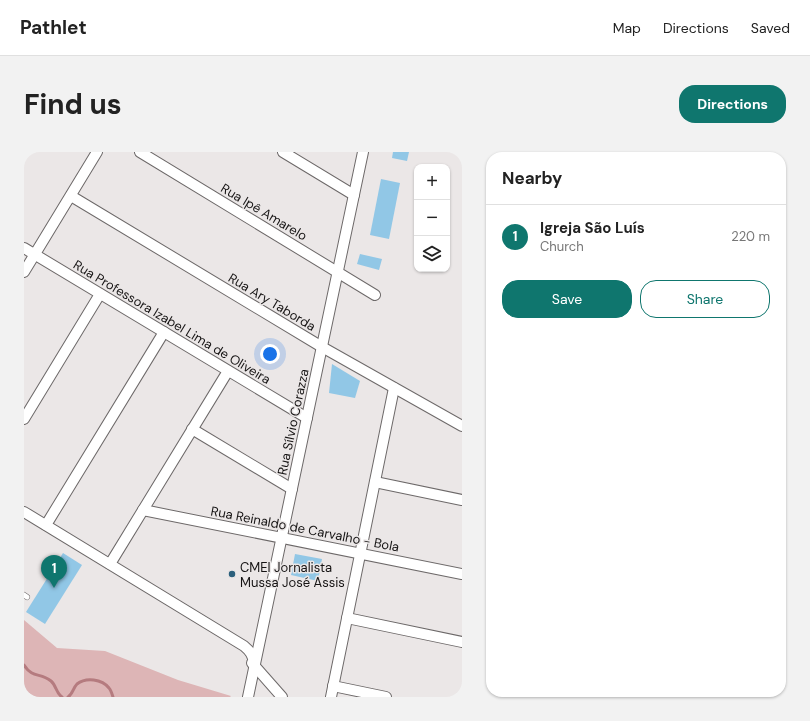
<!DOCTYPE html>
<html lang="en">
<head>
<meta charset="utf-8">
<style>
	body { margin:0; font-family:"DM Sans",sans-serif; background:#f2f2f2; color:#222 }
	.controls { position:absolute; right:12px; top:12px; display:grid; overflow:hidden; border-radius:8px; box-shadow:0 1px 3px #0004 }
	.controls button { width:36px; height:36px; display:grid; place-items:center; padding:0; border:0; border-bottom:1px solid #e0e0e0; background:#fff; color:#222; font:20px sans-serif }
	.you { position:absolute; left:246px; top:202px; width:14px; height:14px; margin:-10px; border:3px solid #fff; border-radius:50%; background:#1a73e8; box-shadow:0 0 0 6px #1a73e833 }
	.badge { display:grid; place-items:center; width:26px; height:26px; border-radius:50%; background:#0f766e; color:#fff; font-size:13px; font-weight:700 }
	.pin { position:absolute; translate:-50% -33px; filter:drop-shadow(0 1px 2px #0008) }
	.pin::after { content:''; position:absolute; top:21px; width:14px; height:12px; background:inherit; clip-path:polygon(0 0,100% 0,50% 100%) }
	.list { margin:0; padding:0; list-style:none }
	h2 { display:flex; justify-content:space-between; align-items:center; height:52px; margin:0; padding:0 16px; font-size:17px }
	h2 small { font-size:13px; font-weight:400; color:#767676 }
	.list li { display:grid; grid-template-columns:26px 1fr auto; gap:12px; align-items:center; box-sizing:border-box; height:64px; padding:0 16px; border-top:1px solid #e0e0e0 }
	.list b { display:block; font-size:15px; white-space:nowrap }
	.list p { margin:0; font-size:13px; white-space:nowrap; color:#767676 }
	.list em { font-size:13px; font-style:normal; color:#767676 }
	.actions { display:flex; gap:8px; padding:12px 16px }
	.actions a { flex:1; padding:9px 0; border:1px solid #0f766e; border-radius:16px; text-align:center; font-size:14px; color:#0f766e }
	.actions .main { background:#0f766e; color:#fff }
	.icon { flex:none; width:22px; height:22px; fill:none; stroke:currentColor; stroke-width:2; stroke-linecap:round; stroke-linejoin:round }
	.map { position:relative; flex:none; width:438px; height:545px; overflow:hidden; border-radius:16px }
	header { display:flex; align-items:center; gap:24px; box-sizing:border-box; height:56px; padding:0 20px; background:#fff; border-bottom:1px solid #e0e0e0 }
	header strong { font-size:19px }
	nav { display:flex; gap:22px; margin-inline-start:auto; font-size:14px }
	.intro { display:flex; align-items:center; justify-content:space-between; box-sizing:border-box; height:96px; padding:0 24px }
	h1 { margin:0; font-size:28px }
	.button { padding:10px 18px; border-radius:16px; background:#0f766e; color:#fff; font-size:14px; font-weight:700 }
	main { display:flex; gap:24px; padding:0 24px }
	aside { flex:1; background:#fff; border-radius:16px; box-shadow:0 1px 3px #0004 }
	.map>svg:first-child { display:block }
</style>
</head>
<body>
<header>
<strong>Pathlet</strong>
<nav><a>Map</a><a>Directions</a><a>Saved</a></nav>
</header>
<div class="intro"><h1>Find us</h1><a class="button">Directions</a></div>
<main>
<div class="map">
<svg width="438" height="545" viewBox="0 0 438 545">
	<rect width="100%" height="100%" fill="#ebe7e7"/>
	<polygon fill="#ddb5b6" points="0,468 33,496 81,499 154,528 207,544 206,545 0,545"/>
	<g fill="none" stroke-linecap="round" stroke-linejoin="round">
		<g stroke="#b57b7f" stroke-width="3">
			<path d="M0 513C9 527 16 520 27 529 32 533 32 541 38 545"/>
			<path d="M44 545C49 542 49 536 53 532 62 525 78 527 85 536 87 538 88 542 89 545"/>
		</g>
	</g>
	<g fill="#91c7e6">
		<polygon points="369,0 385,0 383,9 368,6"/>
		<polygon points="357,27 376,31 365,87 346,83"/>
		<polygon points="336,102 358,107 355,118 333,112"/>
		<polygon points="308,212 336,229 331,246 305,241"/>
		<polygon points="39,401 58,413 21,472 2,460"/>
		<polygon points="271,402 298,407 294,429 267,423"/>
	</g>
	<g fill="none" stroke-linecap="round" stroke-linejoin="round">
		<defs>
			<polyline id="service" points="0,443 3,445"/>
			<g id="minor">
				<polyline points="116,0 351,143"/>
				<polyline points="259,0 330,43"/>
				<polyline points="47,44 298,195 438,274"/>
				<polyline points="0,96 283,266"/>
				<polyline points="0,120 73,0"/>
				<polyline points="0,267 76,142"/>
				<polyline points="168,277 268,337"/>
				<polyline points="351,330 438,348"/>
				<polyline points="119,358 438,422"/>
				<path d="M0 360 220 494C226 499 229 503 230 511"/>
				<polyline points="22,373 140,180"/>
				<polyline points="86,412 204,219"/>
				<polyline points="323,466 438,490"/>
				<polyline points="228,511 258,545"/>
				<polyline points="309,534 362,545"/>
				<polyline points="224,545 339,0"/>
				<polyline points="307,545 370,236"/>
			</g>
		</defs>
		<use href="#service" stroke="#6d6969" stroke-width="6"/>
		<use href="#minor" stroke="#6d6969" stroke-width="12"/>
		<use href="#service" stroke="#fff" stroke-width="5"/>
		<use href="#minor" stroke="#fff" stroke-width="10"/>
	</g>
	<circle fill="#2b5f7b" stroke="#ebe7e7" stroke-width="1.5" cx="208" cy="422" r="4"/>
	<g text-anchor="middle" dominant-baseline="central" stroke-width="3" stroke-linejoin="round" paint-order="stroke">
		<g font-size="13" fill="#151313" stroke="#ebe7e7">
			<text transform="translate(240 60) rotate(31)">Rua Ipê Amarelo</text>
			<text transform="translate(248 150) rotate(31)">Rua Ary Taborda</text>
			<text transform="translate(148 170) rotate(31)">Rua Professora Izabel Lima de Oliveira</text>
			<text transform="translate(269 270) rotate(-78)">Rua Sílvio Corazza</text>
			<text transform="translate(281 377) rotate(11)">Rua Reinaldo de Carvalho - Bola</text>
		</g>
		<g font-size="13" fill="#151313" stroke="#ebe7e7" text-anchor="start">
			<text x="216" y="415">CMEI Jornalista<tspan x="216" dy="15">Mussa José Assis</tspan></text>
		</g>
	</g>
</svg>
<div class="controls">
<button>+</button>
<button>−</button>
<button><svg class="icon" aria-label="layers" viewBox="0 0 24 24"><path d="M12 4l9 5-9 5-9-5zM3 14l9 5 9-5"/></svg></button>
</div>
<div class="you"></div>
<div class="pin badge" style="left:30px;top:436px">1</div>
</div>
<aside>
<h2>Nearby<small></small></h2>
<ul class="list">
<li><span class="badge">1</span><div><b>Igreja São Luís</b><p>Church</p></div><em>220 m</em></li>
</ul>
<div class="actions"><a class="main">Save</a><a>Share</a></div>
</aside>
</main>
</body>
</html>
